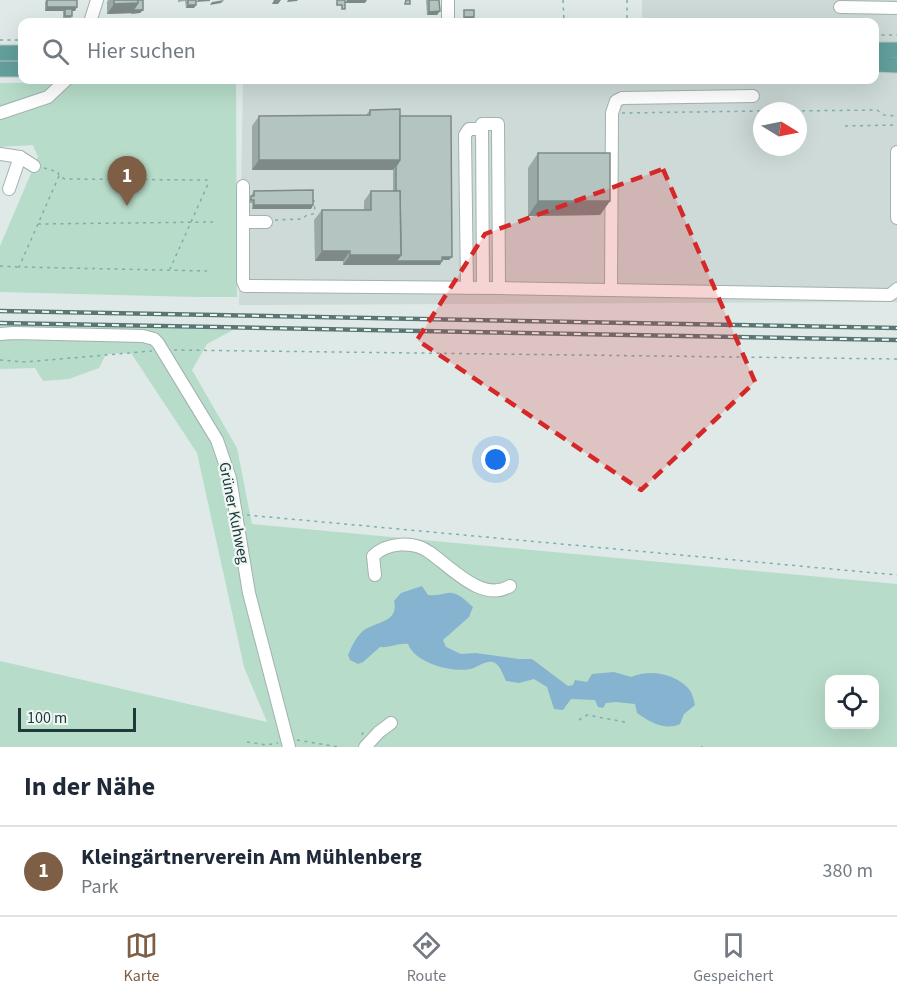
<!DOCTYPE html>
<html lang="de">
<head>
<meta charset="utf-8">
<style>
	body { margin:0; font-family:"Source Sans 3",sans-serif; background:#f2f2f3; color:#1f2937 }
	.controls { position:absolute; right:18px; bottom:18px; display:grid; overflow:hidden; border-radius:12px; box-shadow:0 6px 24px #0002 }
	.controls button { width:54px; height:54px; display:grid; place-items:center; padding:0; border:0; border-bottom:2px solid #e0e1e3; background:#fff; color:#1f2937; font:30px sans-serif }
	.compass { position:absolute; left:753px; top:102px; width:54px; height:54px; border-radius:50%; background:#fff; box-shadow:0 6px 24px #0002; rotate:100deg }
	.scale { position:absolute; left:18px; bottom:15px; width:118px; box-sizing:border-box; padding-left:6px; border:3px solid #203a39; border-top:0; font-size:16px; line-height:21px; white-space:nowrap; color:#203a39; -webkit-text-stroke:4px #eff7f5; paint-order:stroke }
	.you { position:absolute; left:496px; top:460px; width:21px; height:21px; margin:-15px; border:4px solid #fff; border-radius:50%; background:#1a73e8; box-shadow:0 0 0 9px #1a73e833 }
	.badge { display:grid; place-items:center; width:39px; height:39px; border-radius:50%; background:#7e5e44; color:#fff; font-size:20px; font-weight:700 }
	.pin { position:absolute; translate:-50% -50px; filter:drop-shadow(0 2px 3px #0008) }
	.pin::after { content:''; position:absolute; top:32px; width:21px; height:18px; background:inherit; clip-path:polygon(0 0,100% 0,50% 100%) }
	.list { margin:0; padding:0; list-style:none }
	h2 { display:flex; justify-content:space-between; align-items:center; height:78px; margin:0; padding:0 24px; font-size:26px }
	h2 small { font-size:20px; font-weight:400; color:#747a83 }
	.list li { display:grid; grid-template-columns:39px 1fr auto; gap:18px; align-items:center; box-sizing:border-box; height:90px; padding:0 24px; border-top:2px solid #e0e1e3 }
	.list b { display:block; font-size:22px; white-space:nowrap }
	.list p { margin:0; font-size:20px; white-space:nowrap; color:#747a83 }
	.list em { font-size:20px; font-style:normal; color:#747a83 }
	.icon { flex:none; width:33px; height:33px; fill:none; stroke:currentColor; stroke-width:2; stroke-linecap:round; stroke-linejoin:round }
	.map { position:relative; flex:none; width:897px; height:747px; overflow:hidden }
	.search { position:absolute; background:#fff; box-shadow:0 6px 24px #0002; left:18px; right:18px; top:18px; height:66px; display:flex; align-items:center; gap:15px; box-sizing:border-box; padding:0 21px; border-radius:12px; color:#747a83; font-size:22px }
	.sheet { height:168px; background:#fff }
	nav { display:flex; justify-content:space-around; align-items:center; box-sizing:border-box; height:84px; border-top:2px solid #e0e1e3; background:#fff; font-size:16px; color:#747a83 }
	nav a { display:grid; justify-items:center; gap:3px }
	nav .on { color:#7e5e44 }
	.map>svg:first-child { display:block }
</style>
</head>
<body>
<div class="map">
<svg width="897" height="747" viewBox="0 0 897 747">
	<rect width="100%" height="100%" fill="#dfeae8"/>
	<path fill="#cddad7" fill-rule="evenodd" d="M642 0H897V302L239 305 243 80H874V22H642ZM762 111H798V147H762Z"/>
	<g fill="#b7dcc9" fill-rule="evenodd">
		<polygon points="236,81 237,297 196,297 0,292 0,246 38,157 33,145 0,147 0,83"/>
		<path d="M0 324 233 330 207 344 192 370 237 448 252 524 897 584V747H0V661L267 722 244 667 197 453 131 353 106 354 99 368 69 379 43 381 35 368 0 369ZM830 680H874V724H830Z"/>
	</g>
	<path fill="#86b4d0" d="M422 586 428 595C436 596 441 594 448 593 457 591 466 601 473 607L469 617 443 640 446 647 461 654 476 653 519 659H532L568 686 573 685 575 680 587 682 592 674 614 672 631 677C649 669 674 673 688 688 692 692 694 700 695 705L684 714 680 724C664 731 650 722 637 713L635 704 616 702 606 703 603 708 598 707 595 700 571 699 563 710 554 709 547 687 534 679 519 683 506 681C503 675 500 664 493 662 485 660 477 668 470 669 452 673 415 663 408 644 398 643 390 648 380 647L363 662 358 664 350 660 348 655C351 648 355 639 360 634 370 621 400 625 394 601L401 593Z"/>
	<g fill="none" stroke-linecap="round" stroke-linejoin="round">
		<defs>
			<g id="minor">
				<polyline points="448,0 448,22"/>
				<polyline points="840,7 897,8"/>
				<polyline points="90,22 97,0"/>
				<polyline points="0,113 48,97 66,80"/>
				<polyline points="897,152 897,218"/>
				<polyline points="0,154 20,157 34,166"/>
				<polyline points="243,186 243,281 245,286 499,288 890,295 897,289"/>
				<polyline points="9,189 20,157"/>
				<polyline points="243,222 266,222"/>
				<polyline points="467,288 465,135 469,129 482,129"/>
				<polyline points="483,288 482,124 498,124 499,288"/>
				<polyline points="611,290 612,113 616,101 622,98 753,96"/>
				<polyline points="0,334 14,333 143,336 154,339 158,343 217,440 230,478 249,593 289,747"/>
				<path d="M375 575 373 556C386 543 413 540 429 552 451 567 482 603 510 586"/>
				<polyline points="365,747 379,732 391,723"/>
			</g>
			<g id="major">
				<polyline points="874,50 897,50"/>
				<polyline points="0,53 22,53"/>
				<polyline points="874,64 897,65"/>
				<polyline points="0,69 22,69"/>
			</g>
		</defs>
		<use href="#minor" stroke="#a2b2b0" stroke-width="14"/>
		<use href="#major" stroke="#bcc4c4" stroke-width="17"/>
		<g stroke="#7faea9" stroke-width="1.5" stroke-dasharray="3 4.5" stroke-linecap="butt">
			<polyline points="563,0 564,22"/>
			<polyline points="627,0 627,22"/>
			<polyline points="874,35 897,35"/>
			<polyline points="0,40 22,40"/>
			<polyline points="95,80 171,80"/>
			<polyline points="787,111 877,110 884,115 897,116"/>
			<polyline points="622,113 762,111"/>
			<polyline points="845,126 897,125"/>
			<polyline points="44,168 58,172 59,176 65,179 207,180 208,184 170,269"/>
			<polyline points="59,176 19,267 207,271"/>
			<polyline points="275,220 302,219 307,215 313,214 315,212 314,200"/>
			<polyline points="38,224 213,222"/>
			<polyline points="0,266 18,267"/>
			<polyline points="174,350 897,359"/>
			<polyline points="0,360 25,362 152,351"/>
			<polyline points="247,515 897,575"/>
			<polyline points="579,720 587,715 625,722"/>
			<polyline points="362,735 364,729"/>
			<polyline points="297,740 338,747"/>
			<polyline points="247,742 267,745 278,743"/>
			<polyline points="701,747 703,747"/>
		</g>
		<use href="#minor" stroke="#fff" stroke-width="12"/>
		<use href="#major" stroke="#63a09d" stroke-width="15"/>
		<defs>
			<g id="rail">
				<polyline points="0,311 897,328"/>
				<polyline points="0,323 897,340"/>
			</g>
		</defs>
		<use href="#rail" stroke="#5a7674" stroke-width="4.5"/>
		<use href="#rail" stroke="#eff7f5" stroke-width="2" stroke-dasharray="7" stroke-linecap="butt"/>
	</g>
	<g fill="#9ba9a6">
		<polygon points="46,0 77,0 75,11 72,11 72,16 71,18 63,18 63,11 45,11 45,2"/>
		<polygon points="108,0 143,0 143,10 140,13 107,14 107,2"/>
		<polygon points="178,0 196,0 194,8 186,8 185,1 178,2"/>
		<polygon points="426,0 439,0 440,11 437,15 427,15"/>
		<polygon points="370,110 400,116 449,260 442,260 440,265 343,265 343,261 315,261 314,220 322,210 364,210 364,201 371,191 393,191 393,170 252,170 252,126 259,116 366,115"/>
		<polygon points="538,153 610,201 600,215 528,216 528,168"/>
		<polygon points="254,191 313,205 311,209 252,209 252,203 249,203 249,200 252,196 252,194"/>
	</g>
	<g fill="#7e8a87">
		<polygon points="198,0 210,0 210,1 196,2"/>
		<polygon points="224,0 221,3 210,5 212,2"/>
		<polygon points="274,0 281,0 278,4 272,4"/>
		<polygon points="288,0 298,0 297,1 287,2"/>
		<polygon points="347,0 367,0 365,3 345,3"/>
		<polygon points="138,3 131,13 107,14 114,4"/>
		<polygon points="188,5 196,5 194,8 186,8"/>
		<polygon points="47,7 77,7 75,11 65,11 65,9 63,11 45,11"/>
		<polygon points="133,10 143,10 140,13 131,14"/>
		<polygon points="440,11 437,15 427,15 429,12"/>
		<polygon points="464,17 474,17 473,19 463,19"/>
		<polygon points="259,160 400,160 393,170 252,170"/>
		<polygon points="538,201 610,201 600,215 528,216"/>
		<polygon points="254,205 313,205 311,209 252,209"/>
		<polygon points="322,251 350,251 343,261 315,261"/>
		<polygon points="350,255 401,255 442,261 440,265 343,265"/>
		<polygon points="442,257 452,257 449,260 440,260"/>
	</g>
	<g fill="#b4c5c1" stroke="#7e8a87" stroke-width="1.5">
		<rect x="47" y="0" width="30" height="7"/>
		<polygon points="114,0 138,0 138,3 114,4"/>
		<polygon points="138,0 143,0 143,10 133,10 138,3"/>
		<rect x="188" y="0" width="8" height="5"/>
		<polygon points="337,0 345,0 345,9 342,9 342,5 337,5"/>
		<polygon points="406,0 410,0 410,4 405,4"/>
		<polygon points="429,0 439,0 440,11 429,12"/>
		<rect x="65" y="9" width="7" height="7"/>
		<rect x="464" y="10" width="10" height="7"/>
		<rect x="46" y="20" width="18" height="2"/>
		<polygon points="400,109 400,160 259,160 259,116 370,115 370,110"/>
		<polygon points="400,116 451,116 452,257 442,257 442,261 396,261 401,255 400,191 396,191 396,166 400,160"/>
		<rect x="538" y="153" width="72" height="48"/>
		<polygon points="313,190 313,205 254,205 254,200 251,200 251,196 254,196 254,191"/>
		<polygon points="371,191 400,191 401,255 350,255 350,251 322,251 322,210 371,210"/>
	</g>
	<path fill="#d62828" fill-opacity="0.2" stroke="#d62828" stroke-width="4.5" stroke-dasharray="12 8" stroke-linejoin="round" d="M663 169 755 382 641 490 417 340 485 234Z"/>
	<g text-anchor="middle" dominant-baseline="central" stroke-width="4.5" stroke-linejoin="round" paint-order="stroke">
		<g font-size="16" fill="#203a39" stroke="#eff7f5">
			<text transform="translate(234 513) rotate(79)">Grüner Kuhweg</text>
		</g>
	</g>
</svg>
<div class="controls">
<button><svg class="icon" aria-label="locate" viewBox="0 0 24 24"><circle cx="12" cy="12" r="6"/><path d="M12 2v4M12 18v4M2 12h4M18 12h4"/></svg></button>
</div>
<svg class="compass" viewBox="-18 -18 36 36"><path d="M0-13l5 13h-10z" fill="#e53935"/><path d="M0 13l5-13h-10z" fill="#747a83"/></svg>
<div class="scale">100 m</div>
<div class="you"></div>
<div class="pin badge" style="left:127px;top:206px">1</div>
<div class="search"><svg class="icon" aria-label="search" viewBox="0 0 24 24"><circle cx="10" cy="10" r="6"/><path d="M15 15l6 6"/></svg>Hier suchen</div>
</div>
<section class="sheet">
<h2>In der Nähe<small></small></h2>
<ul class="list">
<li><span class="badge">1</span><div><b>Kleingärtnerverein Am Mühlenberg</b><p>Park</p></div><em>380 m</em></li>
</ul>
</section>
<nav>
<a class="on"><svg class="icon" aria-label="map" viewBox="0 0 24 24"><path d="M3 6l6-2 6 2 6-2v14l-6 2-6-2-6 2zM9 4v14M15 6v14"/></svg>Karte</a>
<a><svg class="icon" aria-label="directions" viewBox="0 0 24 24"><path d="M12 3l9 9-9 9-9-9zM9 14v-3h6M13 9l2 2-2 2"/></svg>Route</a>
<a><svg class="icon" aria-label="saved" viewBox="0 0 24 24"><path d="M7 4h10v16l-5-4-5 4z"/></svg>Gespeichert</a>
</nav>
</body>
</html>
